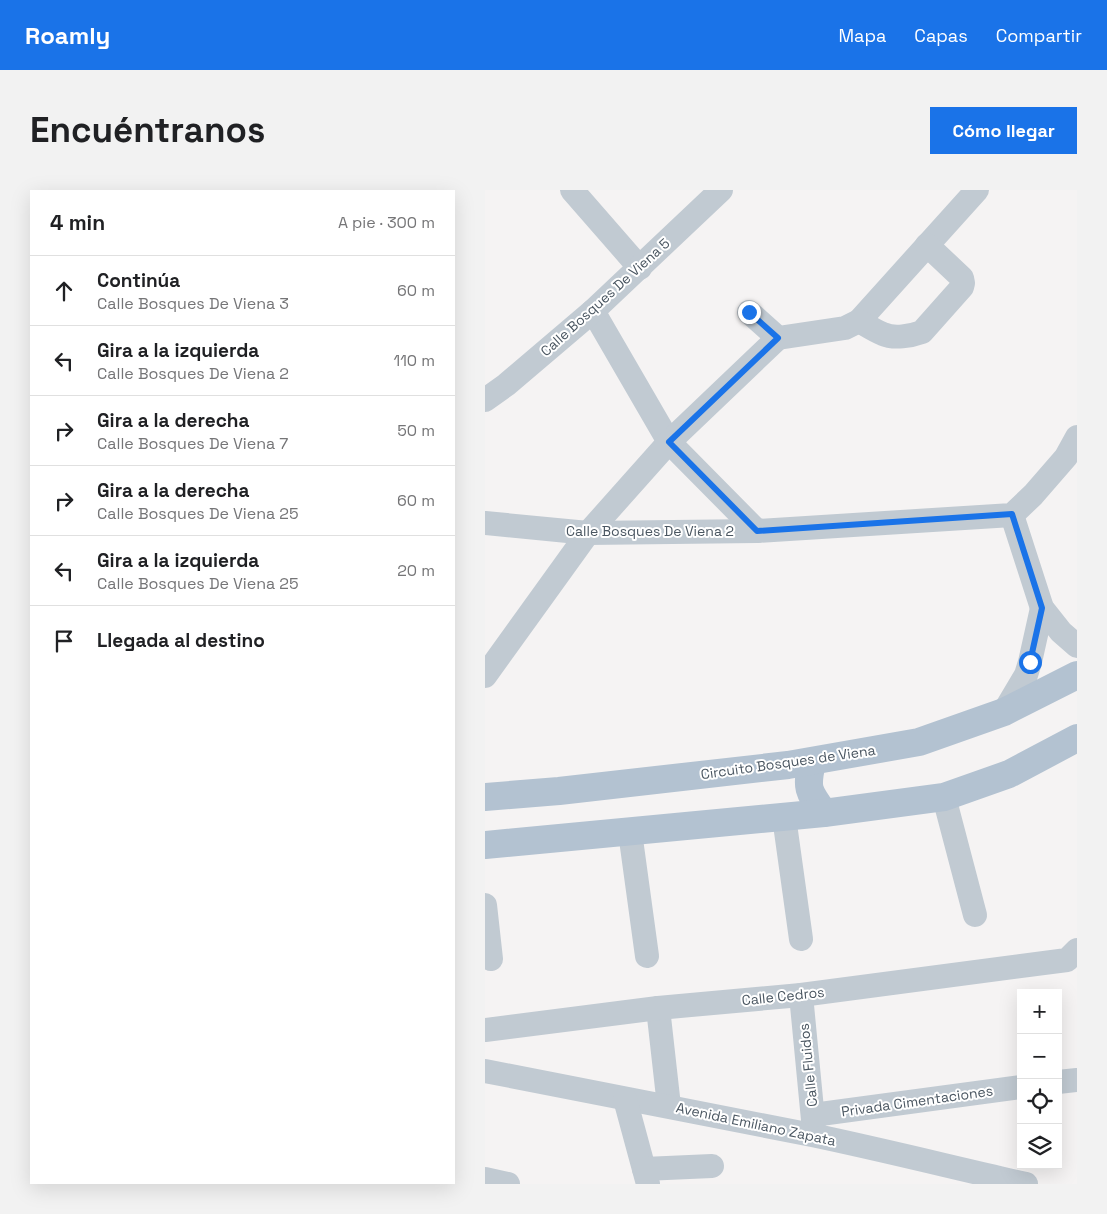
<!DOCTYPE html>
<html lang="es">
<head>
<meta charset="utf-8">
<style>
	body { margin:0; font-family:"Space Grotesk",sans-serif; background:#f2f2f2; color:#202124 }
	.controls { position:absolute; right:15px; bottom:15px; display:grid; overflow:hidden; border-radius:0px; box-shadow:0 5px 20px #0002 }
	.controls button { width:45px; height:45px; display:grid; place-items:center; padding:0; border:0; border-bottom:1px solid #e0e0e0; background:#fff; color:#202124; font:25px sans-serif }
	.stop { position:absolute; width:15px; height:15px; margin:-11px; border:4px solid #1a73e8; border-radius:50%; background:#fff }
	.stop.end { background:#1a73e8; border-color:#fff; box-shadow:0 1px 5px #0008 }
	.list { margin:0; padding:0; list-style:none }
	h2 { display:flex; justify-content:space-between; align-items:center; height:65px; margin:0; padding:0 20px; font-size:21px }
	h2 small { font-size:16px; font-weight:400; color:#757577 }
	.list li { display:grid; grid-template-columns:32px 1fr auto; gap:15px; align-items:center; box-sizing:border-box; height:70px; padding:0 20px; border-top:1px solid #e0e0e0 }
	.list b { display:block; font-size:19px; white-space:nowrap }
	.list p { margin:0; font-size:16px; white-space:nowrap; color:#757577 }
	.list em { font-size:16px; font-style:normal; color:#757577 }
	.icon { flex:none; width:28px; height:28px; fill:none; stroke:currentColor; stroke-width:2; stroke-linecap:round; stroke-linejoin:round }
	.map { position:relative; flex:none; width:592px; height:994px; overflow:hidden; border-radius:0px }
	header { display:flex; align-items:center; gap:30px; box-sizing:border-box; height:70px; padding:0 25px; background:#1a73e8; color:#fff }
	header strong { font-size:24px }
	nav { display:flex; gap:28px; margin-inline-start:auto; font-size:18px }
	.intro { display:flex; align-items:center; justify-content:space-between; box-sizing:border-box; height:120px; padding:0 30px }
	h1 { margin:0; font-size:35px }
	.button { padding:12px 22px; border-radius:0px; background:#1a73e8; color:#fff; font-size:18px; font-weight:700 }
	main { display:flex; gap:30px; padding:0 30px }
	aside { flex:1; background:#fff; border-radius:0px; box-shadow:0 5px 20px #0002 }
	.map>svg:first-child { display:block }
</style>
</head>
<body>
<header>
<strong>Roamly</strong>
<nav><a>Mapa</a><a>Capas</a><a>Compartir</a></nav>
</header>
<div class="intro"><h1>Encuéntranos</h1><a class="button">Cómo llegar</a></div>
<main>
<aside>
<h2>4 min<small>A pie · 300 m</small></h2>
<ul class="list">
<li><svg class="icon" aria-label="ahead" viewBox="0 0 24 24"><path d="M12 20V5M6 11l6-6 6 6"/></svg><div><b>Continúa</b><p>Calle Bosques De Viena 3</p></div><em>60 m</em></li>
<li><svg class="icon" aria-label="left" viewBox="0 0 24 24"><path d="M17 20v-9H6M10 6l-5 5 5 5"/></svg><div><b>Gira a la izquierda</b><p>Calle Bosques De Viena 2</p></div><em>110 m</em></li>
<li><svg class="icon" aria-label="right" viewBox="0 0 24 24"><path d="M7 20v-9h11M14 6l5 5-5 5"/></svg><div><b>Gira a la derecha</b><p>Calle Bosques De Viena 7</p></div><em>50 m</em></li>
<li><svg class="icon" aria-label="right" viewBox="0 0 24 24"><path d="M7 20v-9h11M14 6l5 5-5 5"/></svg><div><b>Gira a la derecha</b><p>Calle Bosques De Viena 25</p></div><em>60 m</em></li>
<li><svg class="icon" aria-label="left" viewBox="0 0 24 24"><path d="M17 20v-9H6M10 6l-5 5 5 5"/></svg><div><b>Gira a la izquierda</b><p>Calle Bosques De Viena 25</p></div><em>20 m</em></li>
<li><svg class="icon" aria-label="arrive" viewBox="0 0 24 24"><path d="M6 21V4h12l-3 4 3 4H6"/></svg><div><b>Llegada al destino</b></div></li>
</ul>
</aside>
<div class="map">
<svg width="592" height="994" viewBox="0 0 592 994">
	<rect width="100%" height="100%" fill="#f5f3f3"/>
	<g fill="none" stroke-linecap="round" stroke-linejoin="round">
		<g stroke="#c1cad2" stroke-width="24">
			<polyline points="87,0 155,78"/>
			<polyline points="108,121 184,252 272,341"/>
			<polyline points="264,122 293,148 360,138 374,131 492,0"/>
			<path d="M374 131C381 135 390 141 398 144 409 149 426 146 437 142L477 97 478 93 477 88 442 55"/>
			<polyline points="0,210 21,195 108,121 236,0"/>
			<polyline points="527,325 557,418 576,442 592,456"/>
			<polyline points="0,333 103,343 272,341 527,325 548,305 581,267 592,247"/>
			<polyline points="0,486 103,343 184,252 293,148"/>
			<polyline points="519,522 541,485 545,472 557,418"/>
			<polyline points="459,607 490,725"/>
			<polyline points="299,627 316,749"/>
			<polyline points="145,642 162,766"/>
			<polyline points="0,715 6,769"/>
			<polyline points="316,805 329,940"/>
			<polyline points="173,818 184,916"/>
			<polyline points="0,840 173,818 316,805 582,770 592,760"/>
			<path d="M0 881C109 903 218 923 327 945 399 960 470 978 541 994"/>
			<polyline points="573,892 592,890"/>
			<polyline points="140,909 163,994"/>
			<polyline points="328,925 536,897"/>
			<polyline points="159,979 227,976"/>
			<polyline points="0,989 23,994"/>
		</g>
		<g stroke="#b3c2d1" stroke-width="28">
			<path d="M327 572C321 599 323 601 339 623"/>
			<polyline points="0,607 74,601 303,575 434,552 519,522 592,485"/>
			<polyline points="0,655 339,623 459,607 524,584 592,548"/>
		</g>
	</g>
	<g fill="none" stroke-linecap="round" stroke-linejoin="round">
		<polyline stroke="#1a73e8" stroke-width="6" points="264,122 293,148 184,252 272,341 527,324 557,418 545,472"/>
	</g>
	<g text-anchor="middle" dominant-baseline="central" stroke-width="4" stroke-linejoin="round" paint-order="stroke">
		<g font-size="14" fill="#4a5661" stroke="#fff">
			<text transform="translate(120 107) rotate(-42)">Calle Bosques De Viena 5</text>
			<text x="165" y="341">Calle Bosques De Viena 2</text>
			<text transform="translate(303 572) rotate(-8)">Circuito Bosques de Viena</text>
			<text transform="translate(298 806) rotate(-6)">Calle Cedros</text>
			<text transform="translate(323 875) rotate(-96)">Calle Fluidos</text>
			<text transform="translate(432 911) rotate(-8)">Privada Cimentaciones</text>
			<text transform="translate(271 934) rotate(12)">Avenida Emiliano Zapata</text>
		</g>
	</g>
</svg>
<div class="controls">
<button>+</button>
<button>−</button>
<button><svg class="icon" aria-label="locate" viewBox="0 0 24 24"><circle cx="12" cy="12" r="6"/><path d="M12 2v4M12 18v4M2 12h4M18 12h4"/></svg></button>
<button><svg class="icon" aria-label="layers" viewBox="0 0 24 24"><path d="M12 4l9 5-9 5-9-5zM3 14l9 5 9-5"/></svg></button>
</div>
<div class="stop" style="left:545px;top:472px"></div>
<div class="stop end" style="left:264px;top:122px"></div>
</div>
</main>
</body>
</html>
